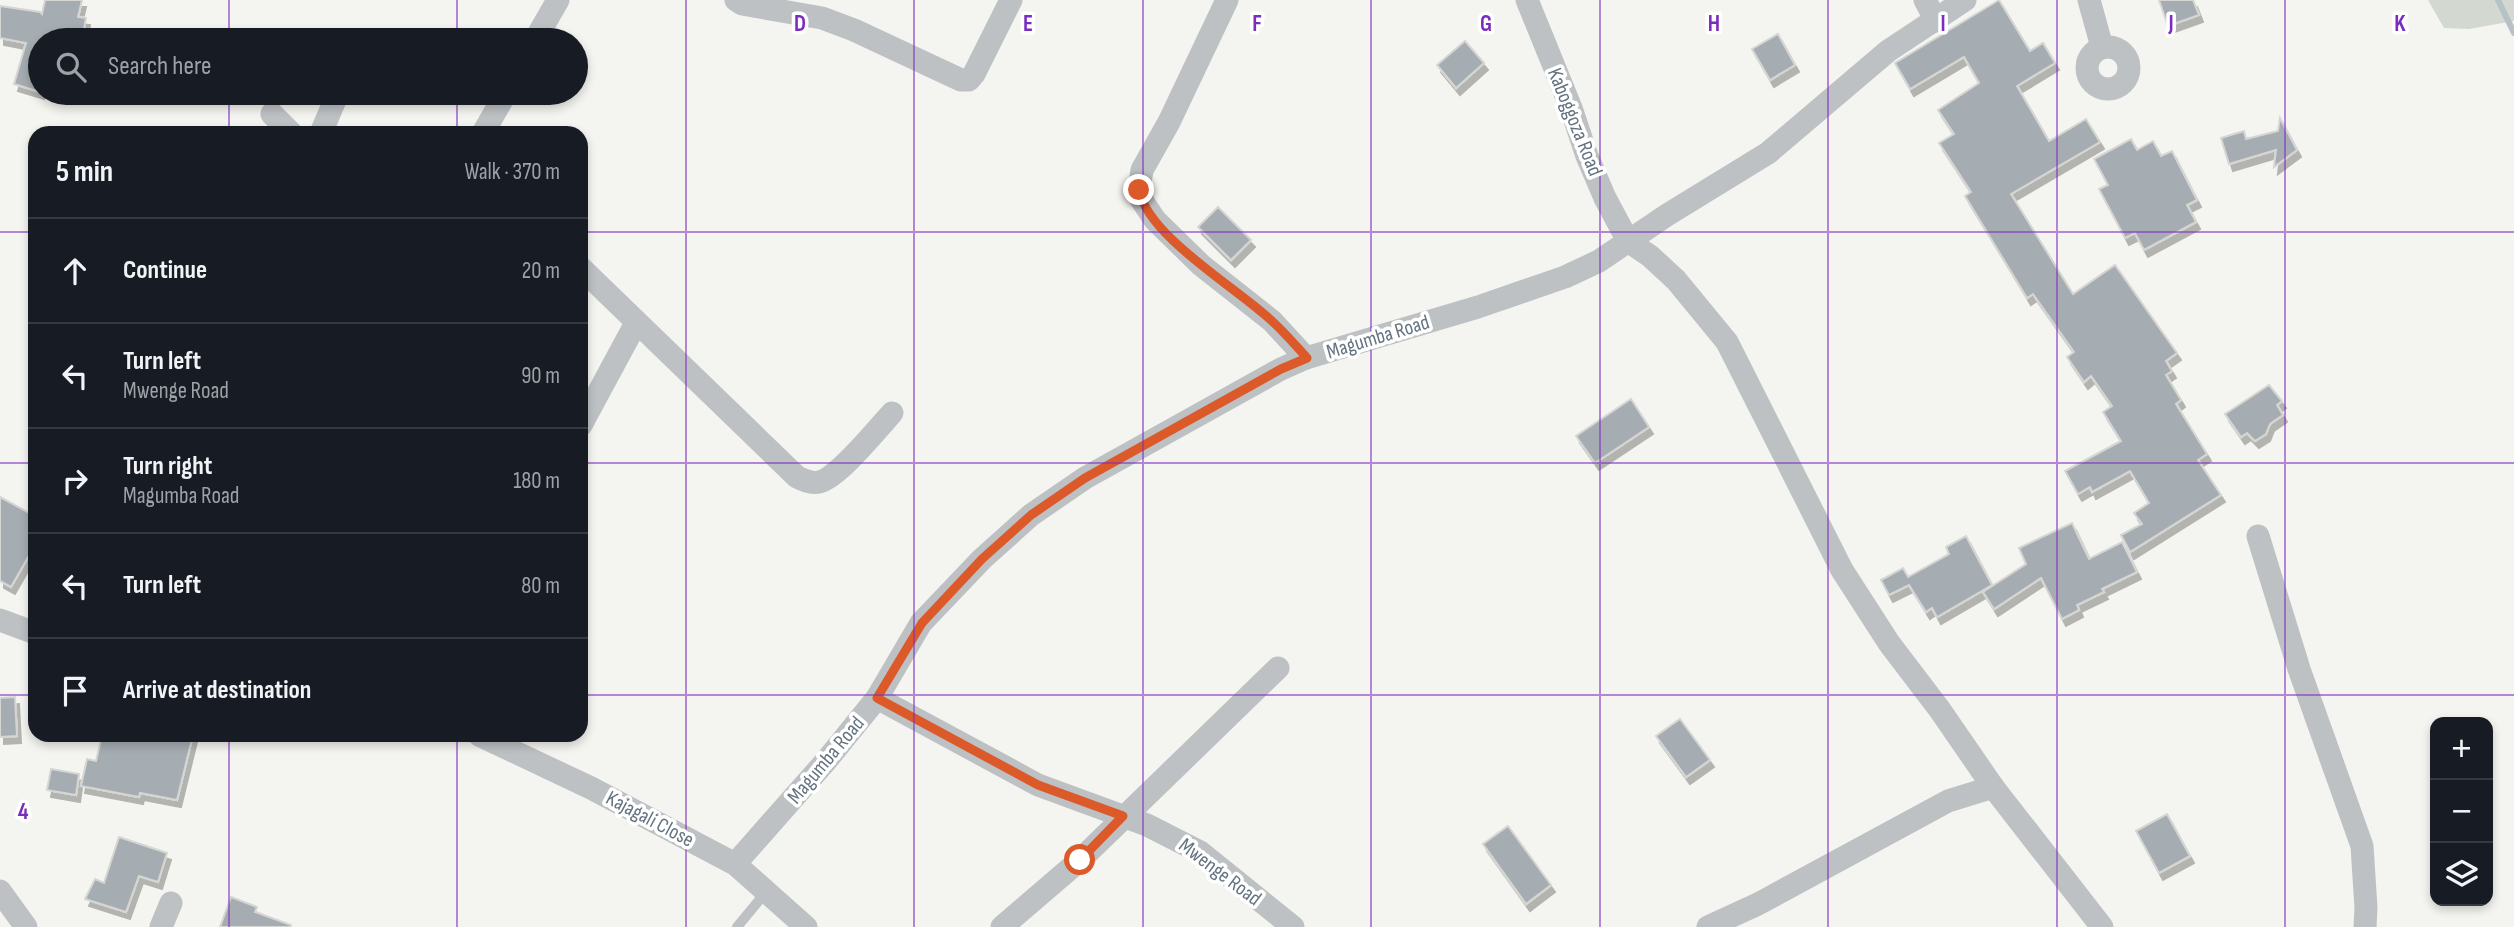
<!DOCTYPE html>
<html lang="en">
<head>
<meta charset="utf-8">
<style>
	body { margin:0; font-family:"Sofia Sans Condensed",sans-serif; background:#242831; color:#f1f3f6 }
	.controls { position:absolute; right:21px; bottom:21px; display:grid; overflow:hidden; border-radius:14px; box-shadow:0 4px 10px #0003 }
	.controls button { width:63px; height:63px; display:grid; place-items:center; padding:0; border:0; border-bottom:2px solid #363941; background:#171b24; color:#f1f3f6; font:35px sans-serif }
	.stop { position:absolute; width:21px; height:21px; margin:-16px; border:5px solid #dc5929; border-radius:50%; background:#fff }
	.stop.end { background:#dc5929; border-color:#fff; box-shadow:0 2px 7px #0008 }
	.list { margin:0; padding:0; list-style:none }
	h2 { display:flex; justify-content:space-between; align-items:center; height:91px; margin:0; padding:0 28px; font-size:30px }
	h2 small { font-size:23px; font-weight:400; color:#9ea1a6 }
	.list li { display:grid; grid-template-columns:46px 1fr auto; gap:21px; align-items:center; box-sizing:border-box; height:105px; padding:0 28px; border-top:2px solid #363941 }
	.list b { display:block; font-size:26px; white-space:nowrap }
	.list p { margin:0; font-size:23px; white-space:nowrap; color:#9ea1a6 }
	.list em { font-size:23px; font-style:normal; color:#9ea1a6 }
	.icon { flex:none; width:38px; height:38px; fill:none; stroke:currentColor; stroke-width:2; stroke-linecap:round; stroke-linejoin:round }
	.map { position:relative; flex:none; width:2514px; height:927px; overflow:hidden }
	.search { position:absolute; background:#171b24; box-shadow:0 4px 10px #0003; left:28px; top:28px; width:560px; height:77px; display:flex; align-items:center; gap:18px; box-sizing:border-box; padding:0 24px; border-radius:38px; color:#9ea1a6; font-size:26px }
	.panel { position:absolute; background:#171b24; box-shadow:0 4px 10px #0003; left:28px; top:126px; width:560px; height:616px; border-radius:21px }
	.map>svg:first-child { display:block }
</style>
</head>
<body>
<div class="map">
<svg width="2514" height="927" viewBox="0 0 2514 927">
	<defs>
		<filter id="shadow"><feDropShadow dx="4" dy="7" stdDeviation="0" flood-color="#0004"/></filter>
	</defs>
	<rect width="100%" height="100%" fill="#f4f4f0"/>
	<polygon fill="#d3d9d0" points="2428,0 2514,0 2514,21 2469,29 2444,28"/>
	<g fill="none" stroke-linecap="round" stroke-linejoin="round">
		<polyline stroke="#b7c2c7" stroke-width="6" points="2498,0 2514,33"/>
	</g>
	<g fill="#a6adb2" stroke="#d5d5d3" stroke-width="2" filter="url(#shadow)">
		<polygon points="45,0 82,0 78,17 86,18 82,40 40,40 40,92 14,84 26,43 0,38 0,6 40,12 42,14"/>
		<polygon points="1999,0 2030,51 2043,43 2055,63 2017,86 2049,141 2086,119 2100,142 2011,194 2073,294 2115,265 2177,353 2166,361 2172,371 2166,375 2181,400 2176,404 2207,454 2198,460 2221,495 2130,552 2121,535 2142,524 2134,513 2149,503 2130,471 2092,492 2090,487 2078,494 2065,471 2121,441 2103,412 2112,406 2091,376 2084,382 2067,357 2074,352 2033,294 2027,298 1965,196 1971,192 1939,143 1954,134 1938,110 1979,83 1964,57 1910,89 1895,63"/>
		<polygon points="2159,0 2193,0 2199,15 2168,26"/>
		<polygon points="1778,34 1795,65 1770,80 1752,49"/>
		<polygon points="1465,41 1484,63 1456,88 1437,65"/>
		<polygon points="2280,118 2297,150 2274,167 2276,150 2229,164 2221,138 2244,131 2246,139 2278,131"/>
		<polygon points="2131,139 2137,150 2153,141 2161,156 2172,151 2197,200 2187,205 2196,222 2144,250 2135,233 2125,238 2099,189 2108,185 2094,159"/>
		<polygon points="1218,207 1251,240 1231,260 1198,227"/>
		<polygon points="2269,385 2282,401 2277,405 2283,415 2270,424 2266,434 2255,441 2247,433 2241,437 2225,414"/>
		<polygon points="1631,399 1649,427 1595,463 1576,436"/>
		<polygon points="0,497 35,516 35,545 11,587 0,581"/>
		<polygon points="2072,523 2089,559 2122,542 2137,572 2102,589 2104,592 2077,605 2079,610 2062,619 2041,578 1994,609 1983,592 2026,564 2019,548"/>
		<polygon points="1966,536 1992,585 1937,617 1932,608 1926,612 1909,585 1889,595 1881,580 1903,568 1908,577 1949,554 1946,547"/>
		<polygon points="15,697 17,736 0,737 0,698"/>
		<polygon points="1680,719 1710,760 1686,777 1656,736"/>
		<polygon points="102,735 193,735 177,800 140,793 139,797 81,786 87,759 96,761"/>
		<polygon points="51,769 79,774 76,795 47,790"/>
		<polygon points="2167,814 2190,856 2159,873 2136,831"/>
		<polygon points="1508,826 1551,885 1526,904 1483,844"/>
		<polygon points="119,837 167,853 158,882 139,876 126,912 85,899 95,879 104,883"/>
		<polygon points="231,897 257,907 255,912 291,925 290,927 220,927"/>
	</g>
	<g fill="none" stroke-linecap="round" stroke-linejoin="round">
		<polyline stroke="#bdc1c4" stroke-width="10" points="737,927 766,892"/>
		<g stroke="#bdc1c4" stroke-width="23">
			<polyline points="736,0 742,4 822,18 854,30 961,80 969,80 974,74 1011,0"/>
			<polyline points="1227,0 1169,122 1142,170 1139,190 1141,199 1155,220 1201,265 1272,321 1306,358"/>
			<polyline points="1527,0 1571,108 1587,156 1605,198 1628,241 1650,256 1676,280 1727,342 1842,570 1889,643 1940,710 1993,787 2102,927"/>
			<polyline points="1925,0 1936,21"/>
			<polyline points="2089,0 2102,47"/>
			<polyline points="535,40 558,0"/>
			<circle cx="2108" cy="68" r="21"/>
			<polyline points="272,114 291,133"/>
			<polyline points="321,133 338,93"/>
			<polyline points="483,133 506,93"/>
			<path d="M581 268 797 477C804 480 812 484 819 482 838 478 878 428 892 413"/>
			<polyline points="581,425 636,323"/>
			<polyline points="2258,536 2299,669 2362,846 2366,908 2365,927"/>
			<polyline points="0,620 35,633"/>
			<polyline points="877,698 1038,785 1147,825 1200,852 1293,927"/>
			<polyline points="479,735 591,788 735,864 806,927"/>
			<polyline points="735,864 826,761 877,698 921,623 982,559 1031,515 1085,478 1281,369 1306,358 1478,307 1565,277 1599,261 1667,215 1768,153 1888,51 1965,0"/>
			<polyline points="0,891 26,927"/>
			<polyline points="161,927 171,903"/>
			<polyline points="1002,927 1080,860 1278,668"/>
			<polyline points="1708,927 1758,904 1948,801 1993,787"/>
		</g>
	</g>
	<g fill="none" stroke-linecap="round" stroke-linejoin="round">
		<path stroke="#dc5929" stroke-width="9" d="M1080 860 1123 816 1038 785 877 698 922 623 982 559 1031 515 1085 478 1281 369 1307 358C1296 346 1285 333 1273 322 1239 289 1148 237 1139 190"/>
	</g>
	<path fill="none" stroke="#7b2cbf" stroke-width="2" stroke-opacity="0.55" d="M229 0V40M457 0V40M686 0V927M914 0V927M1143 0V927M1371 0V927M1600 0V927M1828 0V927M2057 0V927M2285 0V927M229 93V133M457 93V133M0 232H35M581 232H2514M0 463H35M581 463H2514M0 695H35M581 695H2514M229 735V927M457 735V927"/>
	<g text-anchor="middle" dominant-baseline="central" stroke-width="7" stroke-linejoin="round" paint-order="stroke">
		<g font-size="21" fill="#647380" stroke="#fff">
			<text transform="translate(1575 122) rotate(68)">Kaboggoza Road</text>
			<text transform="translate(1378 337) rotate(-17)">Magumba Road</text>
			<text transform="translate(826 760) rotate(-50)">Magumba Road</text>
			<text transform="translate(650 819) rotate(28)">Kajagali Close</text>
			<text transform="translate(1220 872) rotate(37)">Mwenge Road</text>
		</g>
	</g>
	<g font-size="23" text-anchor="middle" font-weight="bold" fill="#7b2cbf" stroke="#fff" stroke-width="7" stroke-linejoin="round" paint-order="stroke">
		<text x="800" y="31">D</text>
		<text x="1028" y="31">E</text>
		<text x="1257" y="31">F</text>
		<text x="1486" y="31">G</text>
		<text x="1714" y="31">H</text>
		<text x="1943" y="31">I</text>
		<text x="2171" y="31">J</text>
		<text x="2400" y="31">K</text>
		<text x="23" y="819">4</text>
	</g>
</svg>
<div class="controls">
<button>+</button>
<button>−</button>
<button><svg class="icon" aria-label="layers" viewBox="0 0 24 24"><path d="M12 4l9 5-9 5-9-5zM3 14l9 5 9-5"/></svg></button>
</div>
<div class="stop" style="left:1080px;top:860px"></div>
<div class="stop end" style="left:1139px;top:190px"></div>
<div class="search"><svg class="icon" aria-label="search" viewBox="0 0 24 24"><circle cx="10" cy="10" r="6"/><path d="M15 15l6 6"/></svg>Search here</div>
<section class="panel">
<h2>5 min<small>Walk · 370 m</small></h2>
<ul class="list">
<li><svg class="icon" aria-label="ahead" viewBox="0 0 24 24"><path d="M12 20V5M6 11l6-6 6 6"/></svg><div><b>Continue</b></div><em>20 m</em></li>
<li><svg class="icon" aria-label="left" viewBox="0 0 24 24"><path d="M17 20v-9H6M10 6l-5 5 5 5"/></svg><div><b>Turn left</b><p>Mwenge Road</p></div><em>90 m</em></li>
<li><svg class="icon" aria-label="right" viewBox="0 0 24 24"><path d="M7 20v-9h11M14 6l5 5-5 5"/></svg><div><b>Turn right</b><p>Magumba Road</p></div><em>180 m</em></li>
<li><svg class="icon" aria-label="left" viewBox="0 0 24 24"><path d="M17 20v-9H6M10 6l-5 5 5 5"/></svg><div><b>Turn left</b></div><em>80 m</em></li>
<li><svg class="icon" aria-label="arrive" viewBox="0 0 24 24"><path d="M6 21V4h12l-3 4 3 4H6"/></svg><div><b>Arrive at destination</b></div></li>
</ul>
</section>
</div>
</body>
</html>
